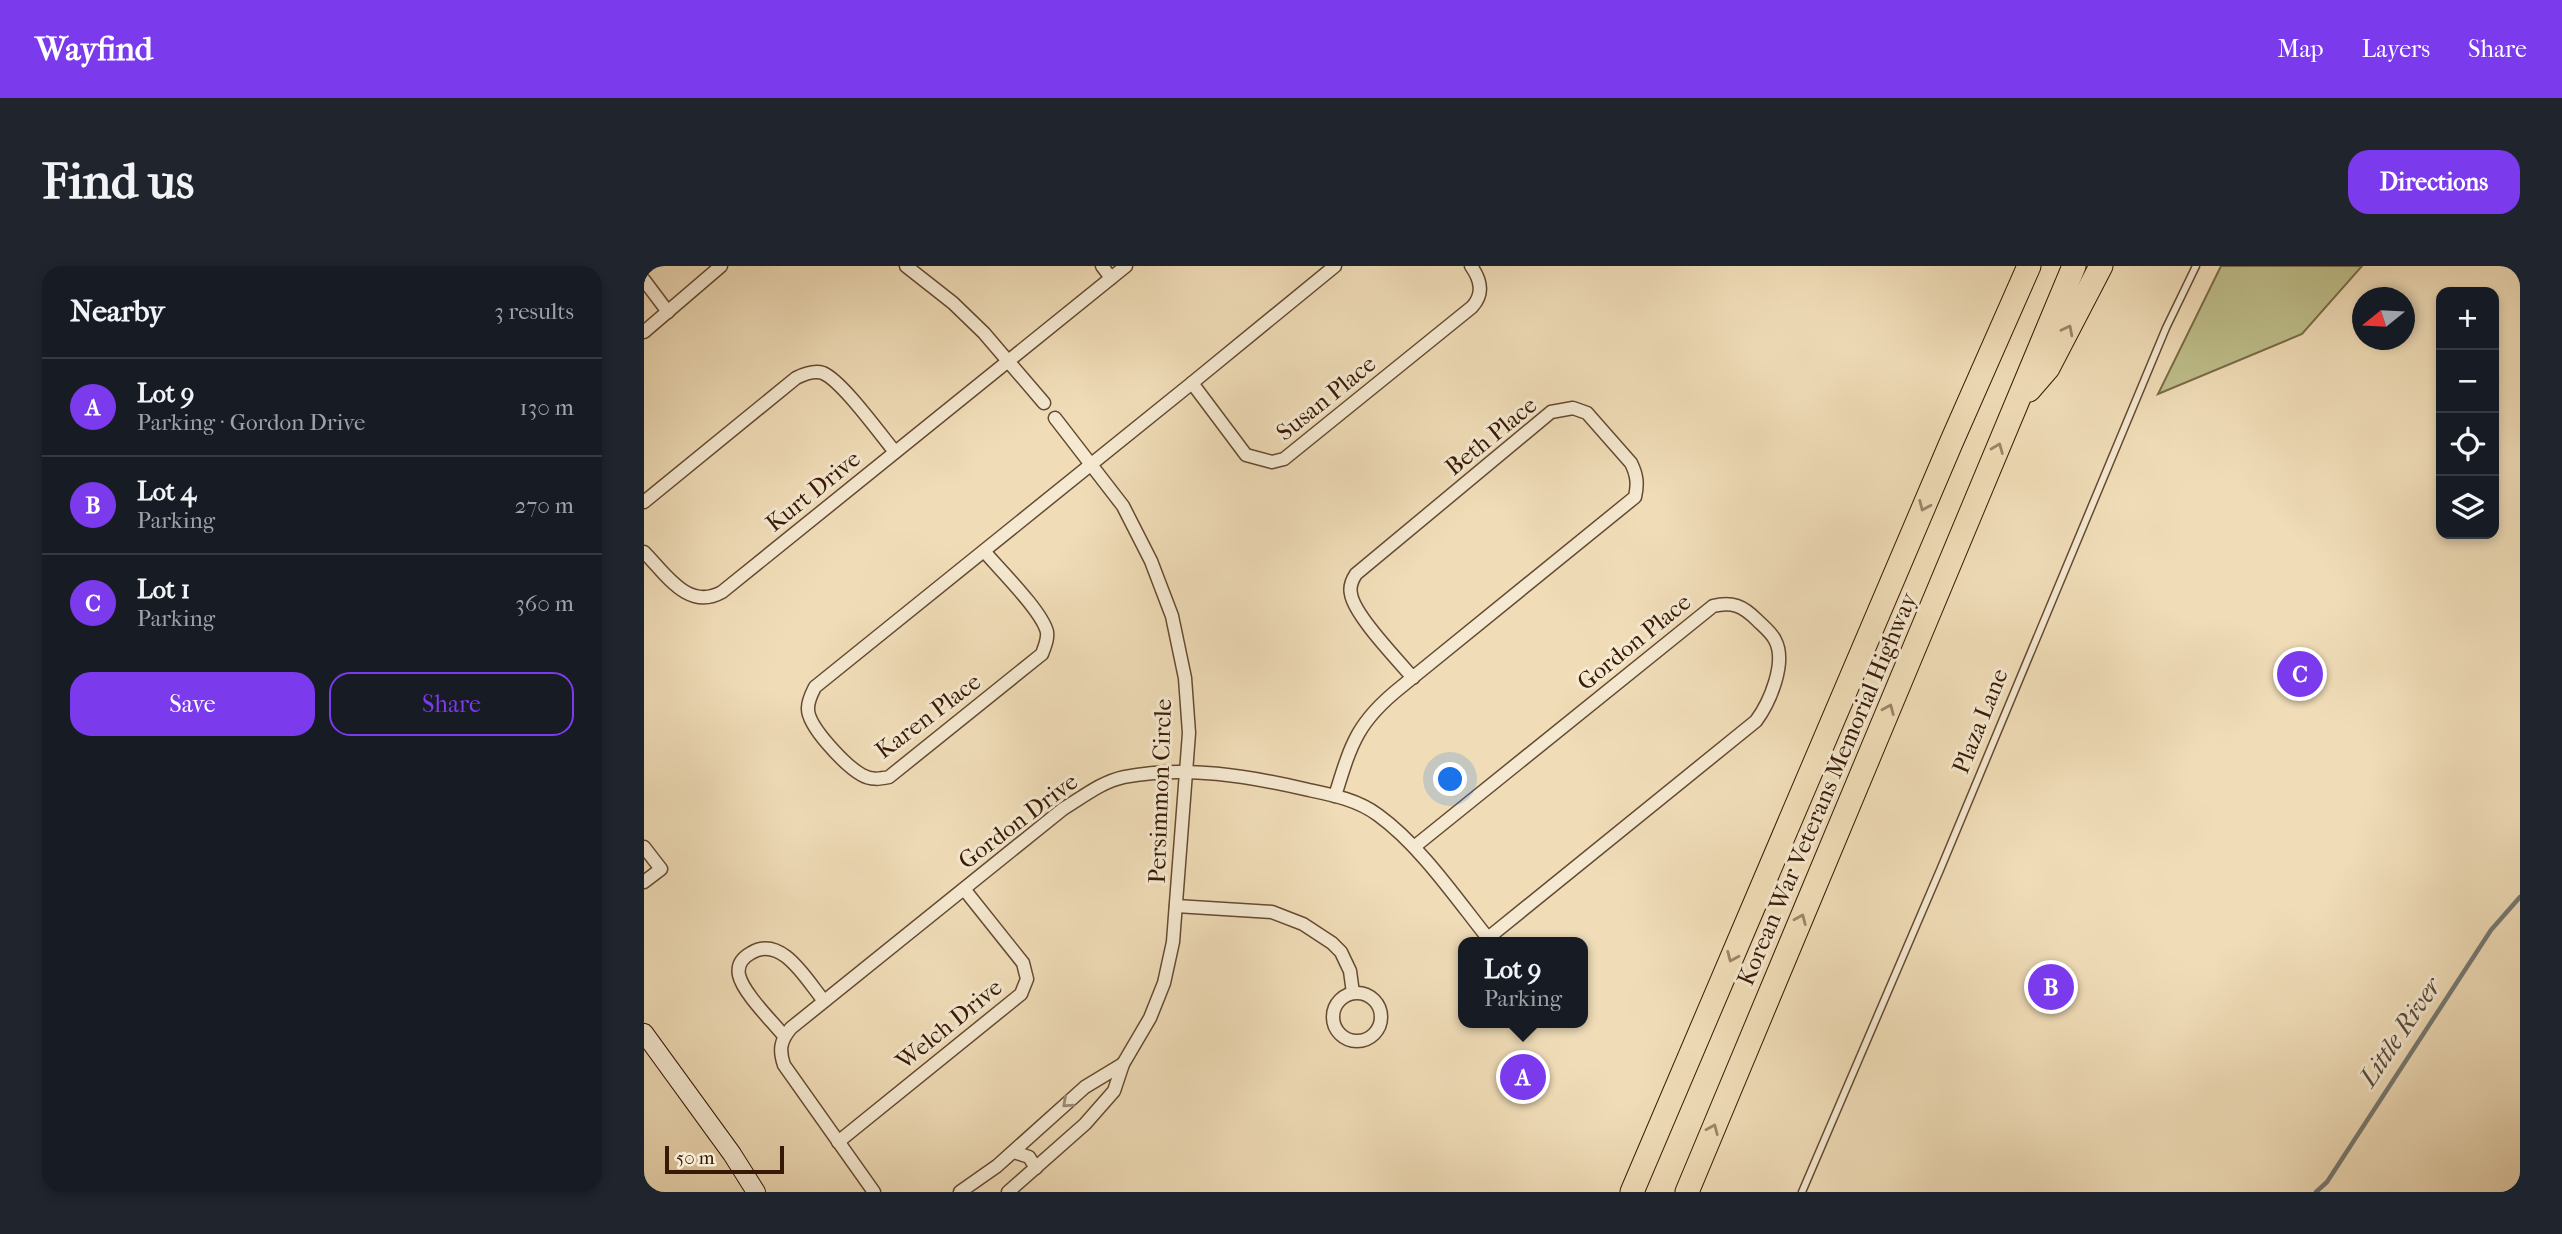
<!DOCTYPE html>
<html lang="en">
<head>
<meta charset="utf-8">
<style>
	body { margin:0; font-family:"IM FELL French Canon",serif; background:#20242c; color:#f1f3f6 }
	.controls { position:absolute; right:21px; top:21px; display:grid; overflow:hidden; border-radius:14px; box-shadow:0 4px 10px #0003 }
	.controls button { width:63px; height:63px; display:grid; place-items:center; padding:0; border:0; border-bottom:2px solid #363941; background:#171b24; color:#f1f3f6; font:35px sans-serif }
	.compass { position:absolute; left:1708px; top:21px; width:63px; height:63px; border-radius:50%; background:#171b24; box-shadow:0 4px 10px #0003; rotate:252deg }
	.scale { position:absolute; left:21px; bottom:18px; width:119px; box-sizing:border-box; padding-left:7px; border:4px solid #371906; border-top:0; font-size:19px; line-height:24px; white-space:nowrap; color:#371906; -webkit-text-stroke:5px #f5e9d1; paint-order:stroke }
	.you { position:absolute; left:807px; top:514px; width:24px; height:24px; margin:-18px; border:5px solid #fff; border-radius:50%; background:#1a73e8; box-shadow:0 0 0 10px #1a73e833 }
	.badge { display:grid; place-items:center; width:46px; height:46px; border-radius:50%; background:#7c3aed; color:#fff; font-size:23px; font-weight:700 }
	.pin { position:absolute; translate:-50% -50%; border:4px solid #fff; box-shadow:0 2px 7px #0006 }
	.popup { position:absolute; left:814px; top:671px; width:130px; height:91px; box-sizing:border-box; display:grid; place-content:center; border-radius:14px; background:#171b24; filter:drop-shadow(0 2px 5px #0005); font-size:23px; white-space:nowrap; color:#9ea1a6 }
	.popup b { font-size:26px; color:#f1f3f6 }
	.popup::after { content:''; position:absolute; left:50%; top:100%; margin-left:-14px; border:14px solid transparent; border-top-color:#171b24 }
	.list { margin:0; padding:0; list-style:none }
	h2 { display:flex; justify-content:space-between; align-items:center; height:91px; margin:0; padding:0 28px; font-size:30px }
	h2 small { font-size:23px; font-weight:400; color:#9ea1a6 }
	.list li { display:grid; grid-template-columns:46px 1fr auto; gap:21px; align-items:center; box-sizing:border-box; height:98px; padding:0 28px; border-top:2px solid #363941 }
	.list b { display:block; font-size:26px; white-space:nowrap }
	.list p { margin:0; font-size:23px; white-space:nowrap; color:#9ea1a6 }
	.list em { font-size:23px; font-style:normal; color:#9ea1a6 }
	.actions { display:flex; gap:14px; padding:21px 28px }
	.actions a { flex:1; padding:16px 0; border:2px solid #7c3aed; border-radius:21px; text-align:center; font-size:24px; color:#7c3aed }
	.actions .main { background:#7c3aed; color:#fff }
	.icon { flex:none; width:38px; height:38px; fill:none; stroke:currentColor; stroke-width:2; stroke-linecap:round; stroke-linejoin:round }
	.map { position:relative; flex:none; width:1876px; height:926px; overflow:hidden; border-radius:21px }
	header { display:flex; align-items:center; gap:42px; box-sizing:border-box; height:98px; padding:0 35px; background:#7c3aed; color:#fff }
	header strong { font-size:33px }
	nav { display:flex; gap:38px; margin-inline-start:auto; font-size:24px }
	.intro { display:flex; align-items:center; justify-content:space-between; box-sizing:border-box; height:168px; padding:0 42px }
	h1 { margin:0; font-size:49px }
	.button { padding:18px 32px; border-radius:21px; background:#7c3aed; color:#fff; font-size:24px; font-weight:700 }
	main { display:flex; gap:42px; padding:0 42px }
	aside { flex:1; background:#171b24; border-radius:21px; box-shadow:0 4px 10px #0003 }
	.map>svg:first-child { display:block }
</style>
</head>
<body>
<header>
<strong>Wayfind</strong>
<nav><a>Map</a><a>Layers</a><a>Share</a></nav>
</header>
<div class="intro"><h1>Find us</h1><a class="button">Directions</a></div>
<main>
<aside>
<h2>Nearby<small>3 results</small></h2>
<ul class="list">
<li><span class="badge">A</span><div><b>Lot 9</b><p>Parking · Gordon Drive</p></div><em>130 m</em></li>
<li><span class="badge">B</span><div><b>Lot 4</b><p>Parking</p></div><em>270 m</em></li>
<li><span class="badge">C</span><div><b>Lot 1</b><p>Parking</p></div><em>360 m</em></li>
</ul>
<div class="actions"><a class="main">Save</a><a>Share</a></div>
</aside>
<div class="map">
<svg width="1876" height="926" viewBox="0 0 1876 926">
	<rect width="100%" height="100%" fill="#f0ddb8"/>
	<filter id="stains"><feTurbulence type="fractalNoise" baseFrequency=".00286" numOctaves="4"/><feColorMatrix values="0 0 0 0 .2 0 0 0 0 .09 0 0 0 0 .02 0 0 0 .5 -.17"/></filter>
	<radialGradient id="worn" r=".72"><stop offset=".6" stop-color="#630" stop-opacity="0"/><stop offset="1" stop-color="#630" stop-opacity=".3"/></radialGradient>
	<polygon fill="#bebf8b" stroke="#7a6c48" stroke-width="2" points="1577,0 1718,0 1658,68 1514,128"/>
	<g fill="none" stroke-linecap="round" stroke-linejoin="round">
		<polyline stroke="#757972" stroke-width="4.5" points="1672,926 1683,916 1847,664 1876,631"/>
		<defs>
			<polyline id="lane" points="1158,926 1296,604 1522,62 1552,0"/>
			<g id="street">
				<polyline points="262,0 309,37 340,67 400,137"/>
				<polyline points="458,0 467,12"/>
				<path d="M691 0 548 117 602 189 628 196 640 193 828 41C840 28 837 14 827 0"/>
				<polyline points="0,14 24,46"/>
				<polyline points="0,66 77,0"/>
				<path d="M0 236 152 112C160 108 170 104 179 107 198 115 236 168 251 186"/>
				<path d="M340 285C355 303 398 345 403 366 404 373 401 380 398 388L245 511C235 513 227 514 218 509 202 500 163 460 164 442 164 434 168 427 171 421L548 117"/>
				<path d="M0 286C22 308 44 345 78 326L482 0"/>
				<path d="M691 530C707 478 713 456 757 421L991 231C994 218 993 209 987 197L943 147 929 142 907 146 712 308C708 314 705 320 707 328 710 349 754 394 769 412"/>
				<polyline points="0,581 17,603 0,616"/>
				<path d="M770 581 1069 340C1088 335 1099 340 1113 354 1119 360 1127 366 1131 374 1143 396 1126 436 1112 455L844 672"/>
				<polyline points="532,640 628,646 659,658 688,677 697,686 706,705 709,727"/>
				<circle cx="713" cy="751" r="24"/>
				<path d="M140 770C128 755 99 727 95 709 93 699 98 692 107 687 138 668 163 715 180 735"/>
				<polyline points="194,876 377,728 383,713 379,697 320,623"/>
				<polyline points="370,886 385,891 392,902"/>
				<path d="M230 926 140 799C135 784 136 775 147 762L419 543C439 531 457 516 480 511 541 499 605 510 665 524 689 529 714 534 734 549 777 580 814 635 847 676"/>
				<polyline points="316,926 353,900 441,821 479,798"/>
				<polyline points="364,926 441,858 470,825 479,798 506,752 520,717 529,676 545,467 541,412 528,350 507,295 479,240 411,152"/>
			</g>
			<polyline id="secondary" points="0,767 88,888 112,926"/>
			<g id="highway">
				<polyline points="1385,124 1404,102 1457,0"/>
				<polyline points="988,926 1307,177 1385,0"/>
				<polyline points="1043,926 1430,0"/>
			</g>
		</defs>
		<use href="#lane" stroke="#654a32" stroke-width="9"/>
		<use href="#street" stroke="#654a32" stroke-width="15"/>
		<use href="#secondary" stroke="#371906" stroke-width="20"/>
		<use href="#highway" stroke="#371906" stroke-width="25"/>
		<use href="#lane" stroke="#f5e9d1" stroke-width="6"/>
		<use href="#street" stroke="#f5e9d1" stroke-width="12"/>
		<use href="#secondary" stroke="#f5e9d1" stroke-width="18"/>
		<use href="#highway" stroke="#f0ddb8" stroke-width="23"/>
	</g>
	<defs><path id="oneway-chevron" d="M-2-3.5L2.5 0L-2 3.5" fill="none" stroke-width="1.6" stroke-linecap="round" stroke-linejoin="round" transform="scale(1.75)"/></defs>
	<g stroke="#9d8568">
		<use href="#oneway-chevron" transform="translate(1424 64) rotate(-63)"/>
		<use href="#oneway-chevron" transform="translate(1354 182) rotate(-68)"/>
		<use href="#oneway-chevron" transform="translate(1280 240) rotate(113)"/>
		<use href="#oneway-chevron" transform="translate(1245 443) rotate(-67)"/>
		<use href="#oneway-chevron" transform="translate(1157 653) rotate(-67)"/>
		<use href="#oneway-chevron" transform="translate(1088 691) rotate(113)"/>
		<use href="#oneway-chevron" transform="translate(1069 863) rotate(-67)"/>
	</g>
	<use stroke="#a08b76" href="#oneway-chevron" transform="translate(423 837) rotate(138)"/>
	<g text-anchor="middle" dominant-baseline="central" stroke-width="6" stroke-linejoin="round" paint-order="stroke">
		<g font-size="24" fill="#371906" stroke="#f5e9d1">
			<text transform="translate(682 132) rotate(-39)">Susan Place</text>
			<text transform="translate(847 170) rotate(-39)">Beth Place</text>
			<text transform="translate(169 225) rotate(-39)">Kurt Drive</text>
			<text transform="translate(990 376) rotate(-39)">Gordon Place</text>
			<text transform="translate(284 450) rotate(-37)">Karen Place</text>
			<text transform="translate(1336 455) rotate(-68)">Plaza Lane</text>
			<text transform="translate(1183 523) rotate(-67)">Korean War Veterans Memorial Highway</text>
			<text transform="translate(516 525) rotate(-88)">Persimmon Circle</text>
			<text transform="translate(374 555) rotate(-37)">Gordon Drive</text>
			<text transform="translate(305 758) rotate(-39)">Welch Drive</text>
		</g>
		<g font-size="26" font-style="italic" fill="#56493c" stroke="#f5e9d1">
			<text transform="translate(1756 766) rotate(-56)">Little River</text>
		</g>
	</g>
	<rect width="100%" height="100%" filter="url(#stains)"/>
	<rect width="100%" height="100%" fill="url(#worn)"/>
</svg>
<div class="controls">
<button>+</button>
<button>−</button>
<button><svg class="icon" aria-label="locate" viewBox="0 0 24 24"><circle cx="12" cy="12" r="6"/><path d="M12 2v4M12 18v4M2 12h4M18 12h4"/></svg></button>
<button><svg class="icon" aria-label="layers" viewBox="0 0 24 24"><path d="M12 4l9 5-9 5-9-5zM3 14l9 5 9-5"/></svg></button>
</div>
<svg class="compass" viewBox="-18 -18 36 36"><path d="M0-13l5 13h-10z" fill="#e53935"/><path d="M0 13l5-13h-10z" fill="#9ea1a6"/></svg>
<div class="scale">50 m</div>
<div class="you"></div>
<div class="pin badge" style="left:879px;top:811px">A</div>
<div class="popup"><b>Lot 9</b>Parking</div>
<div class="pin badge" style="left:1407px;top:721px">B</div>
<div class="pin badge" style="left:1656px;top:408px">C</div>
</div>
</main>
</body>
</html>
